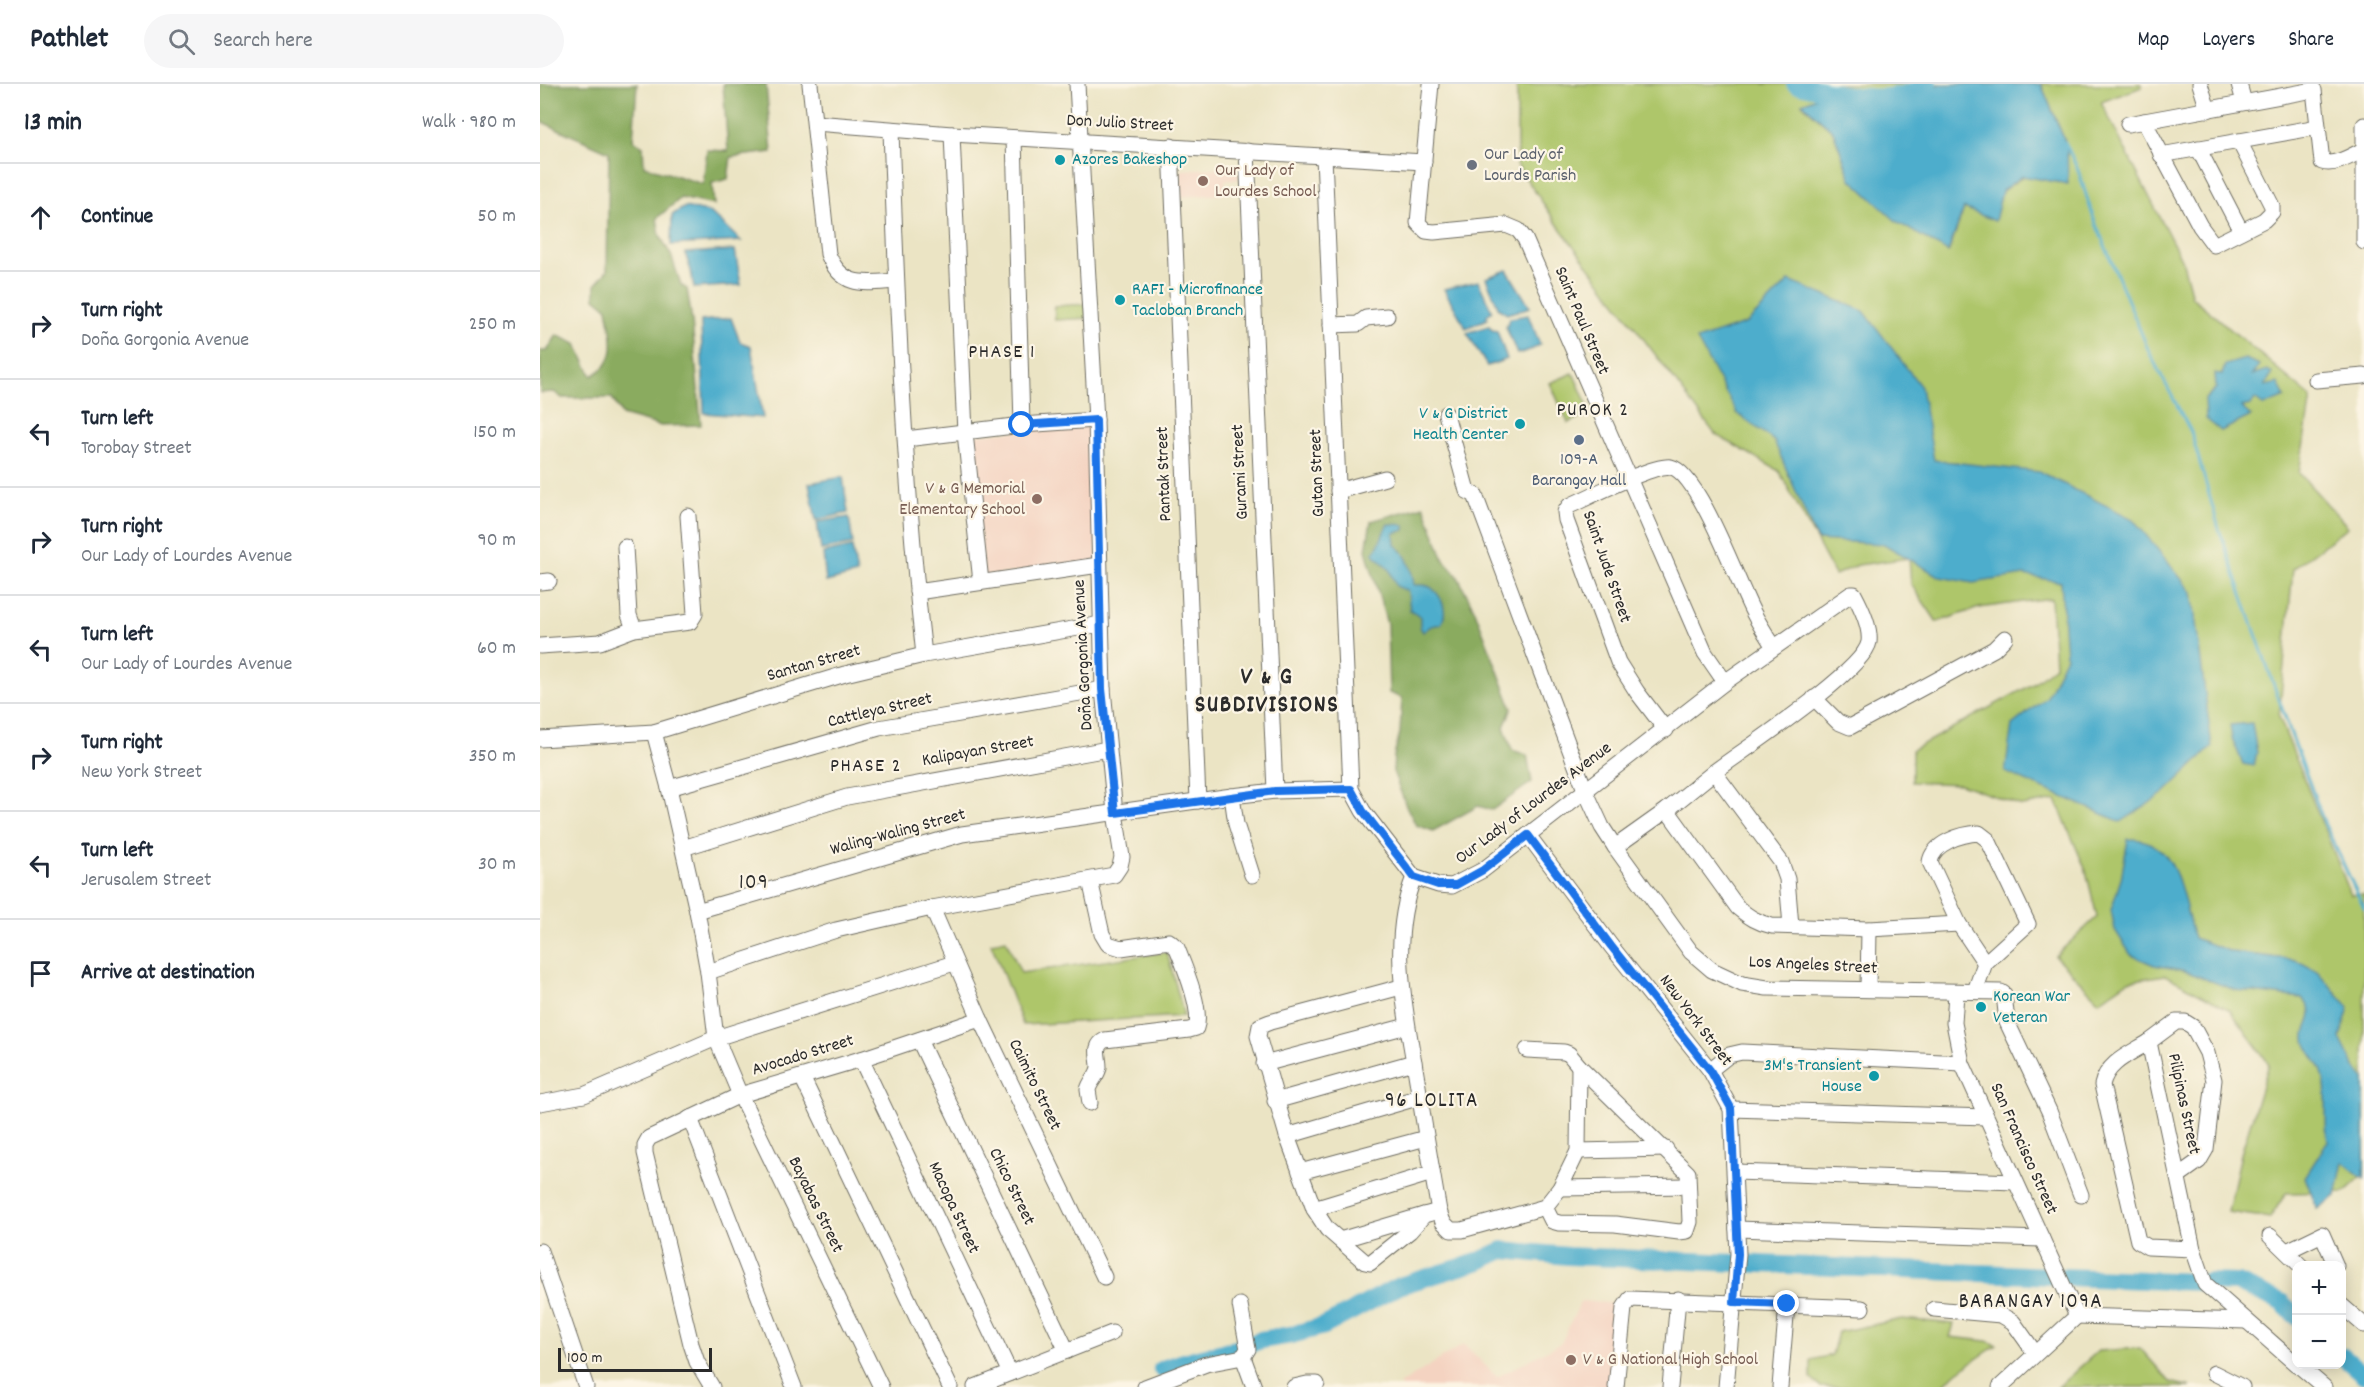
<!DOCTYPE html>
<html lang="en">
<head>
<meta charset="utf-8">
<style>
	body { margin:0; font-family:Dekko,sans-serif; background:#f6f6f7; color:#1f2937 }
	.controls { position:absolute; right:18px; bottom:18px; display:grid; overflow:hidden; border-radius:12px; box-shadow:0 3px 15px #0003 }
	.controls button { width:54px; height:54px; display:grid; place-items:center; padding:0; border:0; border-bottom:2px solid #e0e1e3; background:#fff; color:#1f2937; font:30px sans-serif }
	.scale { position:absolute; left:18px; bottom:15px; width:154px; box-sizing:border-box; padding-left:6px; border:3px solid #2b2b2b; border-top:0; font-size:16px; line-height:21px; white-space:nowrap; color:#2b2b2b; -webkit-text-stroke:4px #fcf5e5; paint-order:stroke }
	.stop { position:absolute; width:18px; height:18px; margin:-14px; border:4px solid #1a73e8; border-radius:50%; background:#fff }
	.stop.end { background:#1a73e8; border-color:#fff; box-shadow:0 2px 6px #0008 }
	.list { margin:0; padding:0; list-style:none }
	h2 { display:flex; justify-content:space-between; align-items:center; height:78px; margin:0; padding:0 24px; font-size:26px }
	h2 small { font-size:20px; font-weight:400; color:#747a83 }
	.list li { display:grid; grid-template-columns:39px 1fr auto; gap:18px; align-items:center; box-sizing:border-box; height:108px; padding:0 24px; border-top:2px solid #e0e1e3 }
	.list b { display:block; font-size:22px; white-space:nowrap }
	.list p { margin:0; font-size:20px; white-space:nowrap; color:#747a83 }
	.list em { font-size:20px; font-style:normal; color:#747a83 }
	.icon { flex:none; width:33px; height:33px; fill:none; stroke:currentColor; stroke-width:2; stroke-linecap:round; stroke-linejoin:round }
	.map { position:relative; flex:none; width:1824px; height:1303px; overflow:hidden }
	header { display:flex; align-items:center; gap:36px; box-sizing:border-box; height:84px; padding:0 30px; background:#fff; border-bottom:2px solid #e0e1e3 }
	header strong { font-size:28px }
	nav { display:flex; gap:33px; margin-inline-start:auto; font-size:21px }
	.search { width:420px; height:54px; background:#f6f6f7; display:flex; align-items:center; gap:15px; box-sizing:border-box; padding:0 21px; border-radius:33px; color:#747a83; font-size:22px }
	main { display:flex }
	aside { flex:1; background:#fff }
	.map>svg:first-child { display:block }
</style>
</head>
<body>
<header>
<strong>Pathlet</strong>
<div class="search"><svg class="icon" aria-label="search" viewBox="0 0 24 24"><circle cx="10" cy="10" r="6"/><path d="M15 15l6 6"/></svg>Search here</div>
<nav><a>Map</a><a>Layers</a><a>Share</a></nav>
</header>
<main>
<aside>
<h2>13 min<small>Walk · 980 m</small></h2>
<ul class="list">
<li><svg class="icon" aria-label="ahead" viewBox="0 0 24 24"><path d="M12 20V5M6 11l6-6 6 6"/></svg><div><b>Continue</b></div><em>50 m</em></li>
<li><svg class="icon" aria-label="right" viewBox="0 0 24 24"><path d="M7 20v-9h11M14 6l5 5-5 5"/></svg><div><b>Turn right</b><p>Doña Gorgonia Avenue</p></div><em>250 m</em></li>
<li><svg class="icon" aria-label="left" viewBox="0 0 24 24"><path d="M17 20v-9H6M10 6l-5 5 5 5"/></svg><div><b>Turn left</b><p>Torobay Street</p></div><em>150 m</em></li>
<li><svg class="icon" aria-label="right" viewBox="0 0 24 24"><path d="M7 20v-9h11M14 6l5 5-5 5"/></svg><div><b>Turn right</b><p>Our Lady of Lourdes Avenue</p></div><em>90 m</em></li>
<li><svg class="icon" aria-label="left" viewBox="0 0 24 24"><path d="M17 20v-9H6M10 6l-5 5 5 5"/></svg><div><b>Turn left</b><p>Our Lady of Lourdes Avenue</p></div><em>60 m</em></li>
<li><svg class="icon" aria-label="right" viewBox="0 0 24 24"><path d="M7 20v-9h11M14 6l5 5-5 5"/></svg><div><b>Turn right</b><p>New York Street</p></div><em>350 m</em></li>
<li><svg class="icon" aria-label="left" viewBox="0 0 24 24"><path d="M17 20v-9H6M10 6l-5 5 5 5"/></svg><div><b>Turn left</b><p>Jerusalem Street</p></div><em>30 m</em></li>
<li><svg class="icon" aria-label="arrive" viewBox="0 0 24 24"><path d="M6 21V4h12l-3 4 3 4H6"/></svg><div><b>Arrive at destination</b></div></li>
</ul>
</aside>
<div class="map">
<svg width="1824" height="1303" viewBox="0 0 1824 1303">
	<rect width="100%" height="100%" fill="#fcf5e5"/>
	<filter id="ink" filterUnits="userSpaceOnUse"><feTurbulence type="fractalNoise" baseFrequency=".0167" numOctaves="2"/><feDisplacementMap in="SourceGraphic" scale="12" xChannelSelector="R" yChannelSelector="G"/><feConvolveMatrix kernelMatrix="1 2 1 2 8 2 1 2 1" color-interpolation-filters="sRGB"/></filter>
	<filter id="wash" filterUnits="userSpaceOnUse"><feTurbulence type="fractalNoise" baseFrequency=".008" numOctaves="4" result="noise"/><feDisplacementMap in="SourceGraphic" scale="24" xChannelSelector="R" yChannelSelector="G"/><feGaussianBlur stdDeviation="1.35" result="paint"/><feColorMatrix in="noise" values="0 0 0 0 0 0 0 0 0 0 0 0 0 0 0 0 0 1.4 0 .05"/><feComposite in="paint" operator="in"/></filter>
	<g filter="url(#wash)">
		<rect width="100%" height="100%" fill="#ebe4c4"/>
		<g fill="#f4d3c1">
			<polygon points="698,83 699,95 685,96 686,110 639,113 638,99 641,98 641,86"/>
			<polygon points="555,341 557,478 444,492 431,351"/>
			<polygon points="1041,1217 1081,1220 1073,1303 862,1303 859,1301 924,1260 957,1293 1021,1259"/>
		</g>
		<g fill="#aec66b" stroke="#6c784b" stroke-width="1.5" fill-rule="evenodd">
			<path d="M977 0H1399L1373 15 1295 6 1262 20 1293 47 1311 95 1409 167 1424 124 1462 107 1527 62 1501 0H1601L1602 3 1561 18 1643 179 1652 213 1771 313 1759 389 1808 443 1753 485 1739 633 1811 811 1824 810V1090L1805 1108 1746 1109 1730 1134 1688 1128 1701 1070 1729 980 1690 926 1625 891 1588 897 1559 917 1515 872 1557 833 1546 787 1516 716 1482 722 1420 700 1372 698V666L1493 600 1515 582 1511 514 1439 524 1397 538 1371 500 1369 474 1318 481 1295 491 1239 387 1175 350 1020 144 977 81ZM1682 291 1710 292 1724 302 1700 323 1710 332 1665 315 1676 304Z"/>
			<polygon points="549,220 550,234 515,236 514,222"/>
			<polygon points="1033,289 1051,329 1028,339 1010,299"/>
			<polygon points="466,856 481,889 627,868 644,932 483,941 451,859"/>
			<polygon points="1362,1235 1414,1240 1410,1253 1447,1257 1457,1261 1413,1291 1402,1303 1281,1303 1271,1295 1271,1276 1292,1271 1298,1248"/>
			<polygon points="1600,1264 1630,1298 1651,1303 1518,1303 1558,1267"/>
		</g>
		<g fill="#8aab5f" stroke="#5a6b45" stroke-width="1.5">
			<path d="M0 0H97L93 56 103 62 104 82 163 100 167 66 188 67 183 0H226L232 68 191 73 188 95 172 99 174 121 141 114 117 134 120 152 131 171 141 201 147 205 152 237 161 341 121 342 82 331 72 314H22L14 308 0 309V267H7L17 251 36 260 52 292C82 275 71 252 67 224L55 214V201L67 187 69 68 0 37Z"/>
			<polygon points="884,422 904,476 917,491 935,527 972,624 964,643 972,666 987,671 992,698 952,726 938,722 893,747 876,741 866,722 853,687 854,672 860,649 862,614 849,609 847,540 826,466 831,437"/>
		</g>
		<g fill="#4dadcc" stroke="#3c6c7c" stroke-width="1.5">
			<polygon points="1399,0 1501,0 1527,62 1528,100 1482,92 1462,107 1455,137 1424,124 1408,168 1357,138 1311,95 1293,47 1262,19 1295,6 1373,15"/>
			<polygon points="145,123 171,129 201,157 131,161 132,131"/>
			<polygon points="195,166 201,201 154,204 151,187 145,169"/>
			<polygon points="967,186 990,223 967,230 959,225 946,194"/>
			<polygon points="938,197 952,227 947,231 947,235 926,244 904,205"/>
			<polygon points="1249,197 1324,227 1381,303 1394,376 1500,388 1593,435 1652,508 1672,663 1624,709 1581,738 1465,688 1472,641 1507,613 1526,572 1521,498 1484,491 1433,499 1400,493 1344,460 1277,456 1234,357 1197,329 1157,256 1207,239"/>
			<polygon points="988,231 1000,260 993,265 977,270 966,243 970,234"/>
			<polygon points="191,234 200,258 211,262 223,334 164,329 161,237"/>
			<polygon points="949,242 952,246 957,247 967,275 947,282 927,249"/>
			<polygon points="1705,275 1720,281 1712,291 1727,286 1732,289 1725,302 1738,299 1745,313 1724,322 1715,315 1711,321 1701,323 1711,332 1681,347 1666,335 1665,315 1676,304 1675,289 1682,291 1685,281"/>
			<polygon points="303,393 308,429 276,436 269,399"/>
			<polygon points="309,433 313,460 281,466 277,438"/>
			<path d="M848 440 865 441V446L854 449 855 461C868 469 872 487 874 501 880 501 888 500 893 505 903 514 908 529 901 540L891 542 883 548 880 543V532L870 526 868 507 856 502 849 485 833 469C840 462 842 450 848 440Z"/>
			<polygon points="312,463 317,490 286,498 283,469"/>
			<polygon points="1712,639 1717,669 1714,682 1703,680 1692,654 1690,641"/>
			<path d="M1588 755C1640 753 1642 817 1654 854L1692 868 1756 876 1777 887 1809 923 1800 954 1814 982 1824 995V1095L1803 1078 1796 1112 1777 1125 1765 1093 1788 1057C1783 1035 1790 1011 1782 988 1779 977 1767 969 1765 956 1763 937 1781 933 1762 914L1695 906 1642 886 1614 881 1591 871 1575 846 1571 826 1581 795Z"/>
		</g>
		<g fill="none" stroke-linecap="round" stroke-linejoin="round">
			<polyline stroke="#4dadcc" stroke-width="3" points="1525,58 1538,86 1554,135 1610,270 1651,348 1679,445 1750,647 1785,741 1824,824"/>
			<g stroke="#4dadcc" stroke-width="18">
				<path d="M1255 0C1296 9 1350 25 1388 0"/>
				<polyline points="1525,1193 1658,1198"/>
				<polyline points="1668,1198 1698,1199 1741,1218 1756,1232"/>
				<polyline points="1802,1272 1824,1291"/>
				<polyline points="622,1285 653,1275 701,1264 721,1256 751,1251 784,1242 859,1202 937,1178 963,1166 1028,1172 1512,1192"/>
			</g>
		</g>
	</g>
	<g filter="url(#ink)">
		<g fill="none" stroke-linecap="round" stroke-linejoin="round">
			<defs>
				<g id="minor">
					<path d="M270 0 288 170C302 205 325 199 356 197"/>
					<polyline points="891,0 878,139 886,147 894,148 966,141 978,146 985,155 1165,569 1185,598"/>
					<polyline points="1660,0 1668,26"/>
					<polyline points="1699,0 1704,18"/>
					<polyline points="1604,37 1660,142 1674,161 1724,136 1732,128 1732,122 1699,57"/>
					<polyline points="275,39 412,50 884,78"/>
					<path d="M1588 40 1774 6 1782 78C1795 82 1811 72 1823 66"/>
					<polyline points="1824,41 1824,158"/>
					<path d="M351 46C357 221 364 397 384 571"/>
					<polyline points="412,50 425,349 441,498"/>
					<polyline points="474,54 482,341"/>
					<polyline points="631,62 658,717"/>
					<polyline points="1658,64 1701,147"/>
					<polyline points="707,67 735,707"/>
					<polyline points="1621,71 1778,43"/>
					<path d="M784 72 811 705 823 727 874 793 898 801 912 802 943 786 1185 598 1311 510H1314C1321 523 1331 543 1329 558 1324 587 1202 667 1174 688"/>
					<polyline points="791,241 818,240 826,234 847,232"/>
					<polyline points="1776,296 1824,292"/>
					<polyline points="906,330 927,407 935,411 1045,706 1062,743 1075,763 1151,868 1172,886 1202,900 1227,904 1461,908 1464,910 1467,938 1509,1027 1541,1111"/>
					<polyline points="366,355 482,341 556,336"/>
					<polyline points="798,407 845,394"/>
					<polyline points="85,463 89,531 94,545"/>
					<polyline points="0,498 9,497"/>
					<polyline points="377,508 559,481"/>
					<polyline points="0,562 60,558 94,545 150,538 155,530 148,432"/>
					<polyline points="1274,614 1298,638 1310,643 1454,565 1465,554"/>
					<path d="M1126 646 1097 608 1078 578 1026 436 1025 428 1029 422C1047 414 1116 379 1131 383 1159 389 1199 502 1213 528 1219 540 1227 552 1234 563"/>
					<polyline points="114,648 129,704 157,827 168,888 176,954 200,1011 341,1303"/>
					<polyline points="0,655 114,648 305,590 384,571 561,540"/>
					<polyline points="129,704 339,644 563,605"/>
					<polyline points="692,712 696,740 712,791"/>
					<polyline points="988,751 1071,862 1170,986 1191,1025 1198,1170 1186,1303"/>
					<polyline points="1075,763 1127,726"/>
					<polyline points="143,764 307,713 568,665"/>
					<path d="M874 793C848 858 866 929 877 996 884 1039 891 1083 899 1127L903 1138 911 1146H922L1005 1123 1020 1104 1038 1067 1039 982 1148 1089 1150 1138 1147 1147 1139 1148 1075 1140 1019 1139 1012 1137 1005 1123"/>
					<path d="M550 796 562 850 568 860 581 864 629 857 637 864C644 882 663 926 656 944L649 946 565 956C553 962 559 972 559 983 558 992 550 997 548 1006L550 1019"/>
					<polyline points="392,824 440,935 564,1193"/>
					<polyline points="157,827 422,750 692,712 735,707 811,705"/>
					<path d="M1251 842 1247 795 1241 778 1174 688 1127 726 1198 824C1209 833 1218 839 1232 842L1329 845 1419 840"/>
					<polyline points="168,888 296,846 392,824 574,791 580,782 582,773 575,729 563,605 556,336 537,0"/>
					<polyline points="861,903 730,938 720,942 718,952 747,1052 774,1125 787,1145 825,1178 830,1179 870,1147 884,1131 899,1127"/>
					<polyline points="1328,905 1329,845"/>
					<path d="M1435 907 1445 879 1488 840 1448 756 1439 749C1421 750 1393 759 1390 778L1419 840 1445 879"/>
					<polyline points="1416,909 1414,939 1422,979 1537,1232"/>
					<polyline points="379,956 527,1267"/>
					<path d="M1609 958C1590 970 1567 978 1562 1001L1598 1157 1608 1163 1653 1165"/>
					<polyline points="987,966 1024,968 1029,970 1039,982"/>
					<polyline points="321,975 470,1289"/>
					<polyline points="724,980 867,942"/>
					<polyline points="1170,986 1189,971 1202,968 1422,979"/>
					<polyline points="262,993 410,1303"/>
					<polyline points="735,1017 874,978"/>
					<polyline points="0,1019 44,1011 176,954 414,879"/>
					<polyline points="1191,1025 1446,1033"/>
					<polyline points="150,1034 254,1303"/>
					<polyline points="747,1052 880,1013"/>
					<polyline points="1038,1067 1126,1065"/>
					<polyline points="760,1088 886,1054"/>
					<polyline points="1195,1088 1475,1098"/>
					<polyline points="1638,1092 1659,1077 1666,1065 1674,996 1667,969 1653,943 1645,938 1636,938 1609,958 1653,1165 1665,1200 1756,1280"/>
					<polyline points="1020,1104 1148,1102"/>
					<polyline points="774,1125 892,1089"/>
					<polyline points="1197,1145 1502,1155"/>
					<polyline points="1730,1152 1761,1182"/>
					<polyline points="800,1156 884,1131"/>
					<polyline points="0,1167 46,1303"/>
					<polyline points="1747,1167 1782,1150 1796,1182"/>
					<polyline points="700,1221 708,1265 703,1273"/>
					<polyline points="1802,1222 1824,1241"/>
					<polyline points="1394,1225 1461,1231 1473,1238 1495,1269"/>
					<polyline points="1537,1232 1706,1237"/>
					<polyline points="703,1273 714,1303"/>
					<polyline points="1757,1280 1784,1303"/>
					<polyline points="1674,1289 1702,1303"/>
					<polyline points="172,1303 157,1278 151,1260 105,1069 105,1061 109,1054 200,1011 321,975 440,935"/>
					<polyline points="435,1303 572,1249"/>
					<polyline points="605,1303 666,1280 703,1273"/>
					<polyline points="754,1303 767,1300 777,1300"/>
					<polyline points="1076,1303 1084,1224 1090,1215 1322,1224"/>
					<polyline points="1130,1303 1138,1215"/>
					<polyline points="1240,1303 1247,1220"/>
					<polyline points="1460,1303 1537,1232"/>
				</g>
			</defs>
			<use href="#minor" stroke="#6e6c61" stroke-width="17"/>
			<use href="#minor" stroke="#fff" stroke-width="15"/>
		</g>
	</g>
	<g fill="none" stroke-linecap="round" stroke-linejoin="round" filter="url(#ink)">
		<polyline stroke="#1a73e8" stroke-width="8" points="482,341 556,336 562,605 575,729 735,707 811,705 823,727 874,793 898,801 916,801 943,786 988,751 1071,862 1170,986 1191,1024 1198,1170 1194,1218 1247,1220"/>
	</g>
	<g fill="#0f9aa8" stroke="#fcf5e5" stroke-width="2">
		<circle cx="520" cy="76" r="6"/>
		<circle cx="580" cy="216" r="6"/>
		<circle cx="980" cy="340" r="6"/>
		<circle cx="1441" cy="923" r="6"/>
		<circle cx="1334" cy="992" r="6"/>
	</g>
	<circle fill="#6b7280" stroke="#fcf5e5" stroke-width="2" cx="932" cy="81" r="6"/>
	<g fill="#8d6e63" stroke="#fcf5e5" stroke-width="2">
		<circle cx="663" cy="97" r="6"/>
		<circle cx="497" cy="415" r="6"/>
		<circle cx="1031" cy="1276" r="6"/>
	</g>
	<circle fill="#5c6f8a" stroke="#fcf5e5" stroke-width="2" cx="1039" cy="356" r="6"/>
	<g text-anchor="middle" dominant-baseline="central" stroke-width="4.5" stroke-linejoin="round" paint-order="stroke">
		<g font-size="18" fill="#2b2b2b" stroke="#fcf5e5">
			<text transform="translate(580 40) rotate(3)">Don Julio Street</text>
			<text transform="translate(1041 237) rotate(67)">Saint Paul Street</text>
			<text transform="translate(701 388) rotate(-93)">Gurami Street</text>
			<text transform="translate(778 389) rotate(-92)">Gutan Street</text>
			<text transform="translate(625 390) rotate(-92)">Pantak Street</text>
			<text transform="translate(1066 483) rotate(71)">Saint Jude Street</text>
			<text transform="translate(544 571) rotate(-93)">Doña Gorgonia Avenue</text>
			<text transform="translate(274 580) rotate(-16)">Santan Street</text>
			<text transform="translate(340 627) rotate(-13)">Cattleya Street</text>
			<text transform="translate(438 668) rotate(-10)">Kalipayan Street</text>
			<text transform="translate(994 720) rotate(-37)">Our Lady of Lourdes Avenue</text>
			<text transform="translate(358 749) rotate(-15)">Waling-Waling Street</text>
			<text transform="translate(1273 882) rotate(3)">Los Angeles Street</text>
			<text transform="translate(1155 937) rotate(53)">New York Street</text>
			<text transform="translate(263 972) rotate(-17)">Avocado Street</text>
			<text transform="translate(494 1001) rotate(64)">Caimito Street</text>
			<text transform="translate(1643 1020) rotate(78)">Pilipinas Street</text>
			<text transform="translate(1483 1065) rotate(66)">San Francisco Street</text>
			<text transform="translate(471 1103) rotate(64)">Chico Street</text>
			<text transform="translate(275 1121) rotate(64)">Bayabas Street</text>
			<text transform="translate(413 1124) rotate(65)">Macopa Street</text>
		</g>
		<g font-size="18" fill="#5b616d" stroke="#fcf5e5" text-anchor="start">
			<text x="944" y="71">Our Lady of<tspan x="944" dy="21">Lourds Parish</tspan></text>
		</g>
		<g font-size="18" fill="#0d838f" stroke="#fcf5e5" text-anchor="start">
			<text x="532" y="76">Azores Bakeshop</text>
			<text x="592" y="206">RAFI - Microfinance<tspan x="592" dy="21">Tacloban Branch</tspan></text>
			<text x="968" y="330" text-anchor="end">V &amp; G District<tspan x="968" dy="21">Health Center</tspan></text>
			<text x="1453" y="913">Korean War<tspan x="1453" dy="21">Veteran</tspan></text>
			<text x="1322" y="982" text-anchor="end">3M's Transient<tspan x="1322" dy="21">House</tspan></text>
		</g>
		<g font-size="18" fill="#785e54" stroke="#fcf5e5" text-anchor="start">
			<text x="675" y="87">Our Lady of<tspan x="675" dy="21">Lourdes School</tspan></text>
			<text x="485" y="405" text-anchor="end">V &amp; G Memorial<tspan x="485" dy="21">Elementary School</tspan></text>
			<text x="1043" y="1276">V &amp; G National High School</text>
		</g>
		<g font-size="18" fill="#4e5e75" stroke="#fcf5e5">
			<text x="1039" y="376">109-A<tspan x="1039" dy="21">Barangay Hall</tspan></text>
		</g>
		<g font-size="20" letter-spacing="1.5" fill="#2b2b2b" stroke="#fcf5e5">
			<text x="462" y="269">PHASE 1</text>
			<text x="1053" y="327">PUROK 2</text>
			<text x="326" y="683">PHASE 2</text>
		</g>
		<g font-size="21" letter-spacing="1.5" fill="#2b2b2b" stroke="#fcf5e5">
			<text x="214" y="800">109</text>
			<text x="892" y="1018">96 LOLITA</text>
			<text x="1491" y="1219">BARANGAY 109A</text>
		</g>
		<g font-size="24" font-weight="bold" letter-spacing="1.5" fill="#2b2b2b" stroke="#fcf5e5">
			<text x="727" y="594">V &amp; G<tspan x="727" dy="28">SUBDIVISIONS</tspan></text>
		</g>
	</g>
</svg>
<div class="controls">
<button>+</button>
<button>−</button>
</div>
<div class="scale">100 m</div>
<div class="stop" style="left:482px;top:341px"></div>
<div class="stop end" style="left:1247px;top:1220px"></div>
</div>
</main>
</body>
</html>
